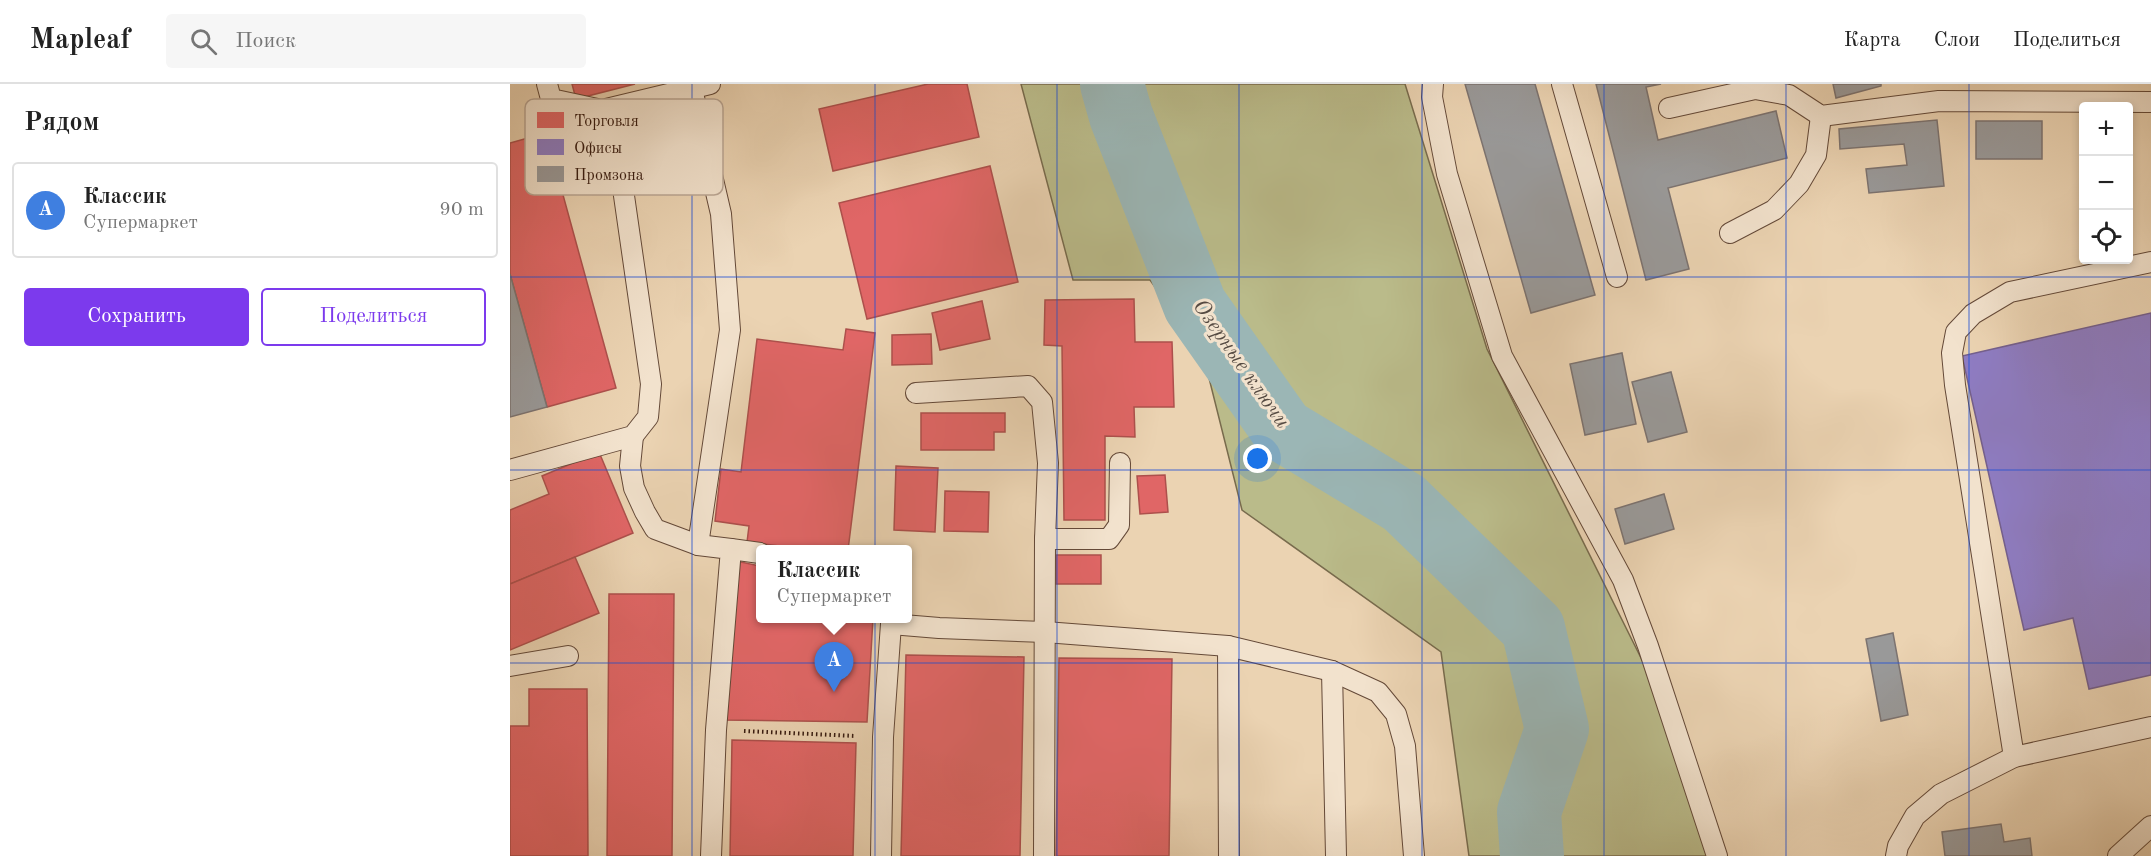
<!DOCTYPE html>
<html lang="ru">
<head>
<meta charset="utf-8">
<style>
	body { margin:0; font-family:"Old Standard TT",serif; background:#f6f6f6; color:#222 }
	.controls { position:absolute; right:18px; top:18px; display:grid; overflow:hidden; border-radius:6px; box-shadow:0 3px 9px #0003 }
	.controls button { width:54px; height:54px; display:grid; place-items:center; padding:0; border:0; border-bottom:2px solid #e0e0e0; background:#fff; color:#222; font:30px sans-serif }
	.you { position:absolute; left:748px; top:375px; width:21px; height:21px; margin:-15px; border:4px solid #fff; border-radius:50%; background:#1a73e8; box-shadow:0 0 0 9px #1a73e833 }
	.badge { display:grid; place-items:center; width:39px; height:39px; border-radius:50%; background:#7c3aed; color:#fff; font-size:20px; font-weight:700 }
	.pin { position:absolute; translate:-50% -50px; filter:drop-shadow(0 2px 3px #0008) }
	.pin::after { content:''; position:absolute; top:32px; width:21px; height:18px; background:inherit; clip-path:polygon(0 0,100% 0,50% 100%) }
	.popup { position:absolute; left:246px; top:461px; width:156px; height:78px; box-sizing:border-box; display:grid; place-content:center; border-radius:6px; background:#fff; filter:drop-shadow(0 2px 4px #0005); font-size:20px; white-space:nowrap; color:#767676 }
	.popup b { font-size:22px; color:#222 }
	.popup::after { content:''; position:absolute; left:50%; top:100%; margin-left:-12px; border:12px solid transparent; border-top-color:#fff }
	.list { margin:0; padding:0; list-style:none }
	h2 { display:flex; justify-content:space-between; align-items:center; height:78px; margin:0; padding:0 24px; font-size:26px }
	h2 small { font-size:20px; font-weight:400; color:#767676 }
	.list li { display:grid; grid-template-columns:39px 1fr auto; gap:18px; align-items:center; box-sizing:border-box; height:96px; margin:0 12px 12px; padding:0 12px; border:2px solid #e0e0e0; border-radius:6px }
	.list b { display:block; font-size:22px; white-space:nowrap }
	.list p { margin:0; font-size:20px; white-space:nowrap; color:#767676 }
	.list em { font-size:20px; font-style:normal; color:#767676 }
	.actions { display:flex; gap:12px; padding:18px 24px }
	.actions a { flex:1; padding:14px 0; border:2px solid #7c3aed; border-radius:6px; text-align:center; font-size:21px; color:#7c3aed }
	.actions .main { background:#7c3aed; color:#fff }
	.icon { flex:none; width:33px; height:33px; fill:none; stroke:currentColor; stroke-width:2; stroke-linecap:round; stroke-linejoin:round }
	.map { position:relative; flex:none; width:1641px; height:772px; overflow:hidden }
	header { display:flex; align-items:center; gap:36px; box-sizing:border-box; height:84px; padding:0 30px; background:#fff; border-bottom:2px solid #e0e0e0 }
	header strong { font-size:28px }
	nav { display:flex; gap:33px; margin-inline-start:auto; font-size:21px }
	.search { width:420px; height:54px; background:#f6f6f6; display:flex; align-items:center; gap:15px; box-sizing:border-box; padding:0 21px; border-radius:6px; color:#767676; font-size:22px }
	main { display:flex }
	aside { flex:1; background:#fff }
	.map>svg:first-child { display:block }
</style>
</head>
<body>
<header>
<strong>Mapleaf</strong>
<div class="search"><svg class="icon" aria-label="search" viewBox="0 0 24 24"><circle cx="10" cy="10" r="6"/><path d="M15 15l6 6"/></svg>Поиск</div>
<nav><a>Карта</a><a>Слои</a><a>Поделиться</a></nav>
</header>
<main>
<aside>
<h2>Рядом<small></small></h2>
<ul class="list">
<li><span class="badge" style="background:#3f7fe0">A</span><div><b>Классик</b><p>Супермаркет</p></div><em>90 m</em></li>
</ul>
<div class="actions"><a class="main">Сохранить</a><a>Поделиться</a></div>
</aside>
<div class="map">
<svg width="1641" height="772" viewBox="0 0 1641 772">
	<rect width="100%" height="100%" fill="#ebd3b2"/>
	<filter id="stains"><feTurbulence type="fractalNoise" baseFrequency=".00333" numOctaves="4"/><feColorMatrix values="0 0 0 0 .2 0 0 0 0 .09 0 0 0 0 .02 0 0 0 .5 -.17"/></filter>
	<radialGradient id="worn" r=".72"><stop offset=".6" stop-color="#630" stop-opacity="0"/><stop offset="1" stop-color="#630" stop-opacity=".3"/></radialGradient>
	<polygon fill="#babb8a" stroke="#786b4d" stroke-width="1.5" points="511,0 895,0 977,265 1137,586 1199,772 959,772 931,568 732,426 693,270 640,196 563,196"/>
	<g fill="#e06666" stroke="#ad504c" stroke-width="1.5">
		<polygon points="62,0 125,0 66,15"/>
		<polygon points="418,0 457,0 469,53 323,87 309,25"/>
		<polygon points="36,49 106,304 37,323 0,190 0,59"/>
		<polygon points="480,82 508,198 357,235 329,119"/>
		<polygon points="624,215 625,258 662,258 664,323 624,323 625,353 595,352 595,436 554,436 552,262 534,261 535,216"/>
		<polygon points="472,217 480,255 430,266 422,229"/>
		<polygon points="336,245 365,249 338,466 301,466 237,458 239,442 205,437 211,385 231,388 247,255 333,266"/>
		<polygon points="421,250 422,280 382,281 382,251"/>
		<polygon points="411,329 495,329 495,348 484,348 484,366 411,366"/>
		<polygon points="89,368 123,449 0,500 0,426 39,410 32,392"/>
		<polygon points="386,382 428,384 425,448 384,446"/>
		<polygon points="655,391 658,428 630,430 627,392"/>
		<polygon points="435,407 479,408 478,448 434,447"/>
		<rect x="546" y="471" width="45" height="29"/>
		<polygon points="65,473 89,529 0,566 0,500"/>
		<polygon points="221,476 250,482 250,534 363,534 357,638 213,636"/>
		<polygon points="99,510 164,510 162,772 97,772"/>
		<polygon points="396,571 514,573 510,772 391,772"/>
		<polygon points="549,574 662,575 659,772 546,772"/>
		<polygon points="19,605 77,605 78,772 0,772 0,642 19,642"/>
		<polygon points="222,656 346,659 343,772 220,772"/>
	</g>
	<polygon fill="#8e7cc3" stroke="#745f8d" stroke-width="1.5" points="1641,229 1641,591 1579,605 1563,534 1514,546 1452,272"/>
	<g fill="#999" stroke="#7c7370" stroke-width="1.5">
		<polygon points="955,0 1025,0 1085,211 1021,229"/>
		<polygon points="1086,0 1151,0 1136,3 1148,56 1266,27 1277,74 1158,104 1179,185 1136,196"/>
		<polygon points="1323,0 1371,0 1371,2 1326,14"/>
		<polygon points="1427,36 1434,102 1359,109 1356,85 1397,81 1394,60 1330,65 1329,45"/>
		<rect x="1466" y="37" width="66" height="38"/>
		<polygon points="0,190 37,323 0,333"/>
		<polygon points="1112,269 1126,340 1075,351 1060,280"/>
		<polygon points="1161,288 1177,348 1138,358 1122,298"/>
		<polygon points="1154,410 1164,445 1115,460 1105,425"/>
		<polygon points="1383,549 1398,631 1371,637 1356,555"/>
		<polygon points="1491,740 1494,758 1520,754 1522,772 1435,772 1432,748"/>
	</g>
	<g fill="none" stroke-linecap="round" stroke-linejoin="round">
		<polyline stroke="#9bb6b5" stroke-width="64" points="602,0 611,32 685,221 773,346 894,419 1023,544 1047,645 1019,728 1022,772"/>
		<defs>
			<g id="service">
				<polyline points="923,0 922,13 937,90 992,272 1113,496 1138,562 1207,772"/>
				<polyline points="1052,0 1107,193"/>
				<polyline points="182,5 211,130 220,246 188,461"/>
				<polyline points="1159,24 1245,5 1279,11 1311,32 1429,17 1641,18"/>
				<polyline points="92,26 200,0"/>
				<polyline points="1220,149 1264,126 1289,100 1306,71 1311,32"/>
				<polyline points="406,309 518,302 532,318 538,379 535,455 534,772"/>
				<polyline points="123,352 120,382 124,404 135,428 145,445 188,461 221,465 206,646 201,772"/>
				<polyline points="0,386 123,352 138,333 141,300 103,35 92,26 41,15 37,0"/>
				<polyline points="535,455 599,455 609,441 610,379"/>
				<polyline points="221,465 250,469"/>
				<polyline points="381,534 381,540 429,544 535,548 718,562 822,587 868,608 886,630 895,662 904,772"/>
				<polyline points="718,562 719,772"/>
				<polyline points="0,582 58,572"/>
				<polyline points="822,587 826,772"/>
				<polyline points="1504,673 1445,301 1442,269 1446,248 1463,230 1500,208 1641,178"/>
				<polyline points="371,772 373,653 381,540"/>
				<polyline points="1386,772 1388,762 1405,732 1431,710 1504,673 1641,643"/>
				<polyline points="1608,772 1641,742"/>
			</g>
		</defs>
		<use href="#service" stroke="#644938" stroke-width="22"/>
		<polyline stroke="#371b10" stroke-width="4" stroke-dasharray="1.5 3" stroke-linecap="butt" points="234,647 346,652"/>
		<use href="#service" stroke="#f2e2cd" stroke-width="20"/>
	</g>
	<path fill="none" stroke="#1d4ed8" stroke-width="1.5" stroke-opacity="0.55" d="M182 0V772M365 0V772M547 0V772M729 0V772M912 0V772M1094 0V772M1276 0V772M1459 0V772M0 193H1641M0 386H1641M0 579H1641"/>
	<g text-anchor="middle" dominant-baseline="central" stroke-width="6" stroke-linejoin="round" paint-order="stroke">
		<g font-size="22" font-style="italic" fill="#554a42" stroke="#f2e2cd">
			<text transform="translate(731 280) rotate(55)">Озерные ключи</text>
		</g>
	</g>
	<rect x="15" y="15" width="198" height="96" rx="9" fill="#f2e2cd" stroke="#baa694" stroke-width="1.5"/>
	<rect x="27" y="28" width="27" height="16" fill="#e06666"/>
	<rect x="27" y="55" width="27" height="16" fill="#8e7cc3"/>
	<rect x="27" y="82" width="27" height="16" fill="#999"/>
	<g font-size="16" fill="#371b10">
		<text x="64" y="42">Торговля</text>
		<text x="64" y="69">Офисы</text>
		<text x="64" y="96">Промзона</text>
	</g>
	<rect width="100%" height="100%" filter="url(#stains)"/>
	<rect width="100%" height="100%" fill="url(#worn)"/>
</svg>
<div class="controls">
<button>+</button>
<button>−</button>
<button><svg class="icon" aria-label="locate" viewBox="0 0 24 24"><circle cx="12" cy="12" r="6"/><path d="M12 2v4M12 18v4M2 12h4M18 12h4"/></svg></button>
</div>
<div class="you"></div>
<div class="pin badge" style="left:324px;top:608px;background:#3f7fe0">A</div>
<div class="popup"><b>Классик</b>Супермаркет</div>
</div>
</main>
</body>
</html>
